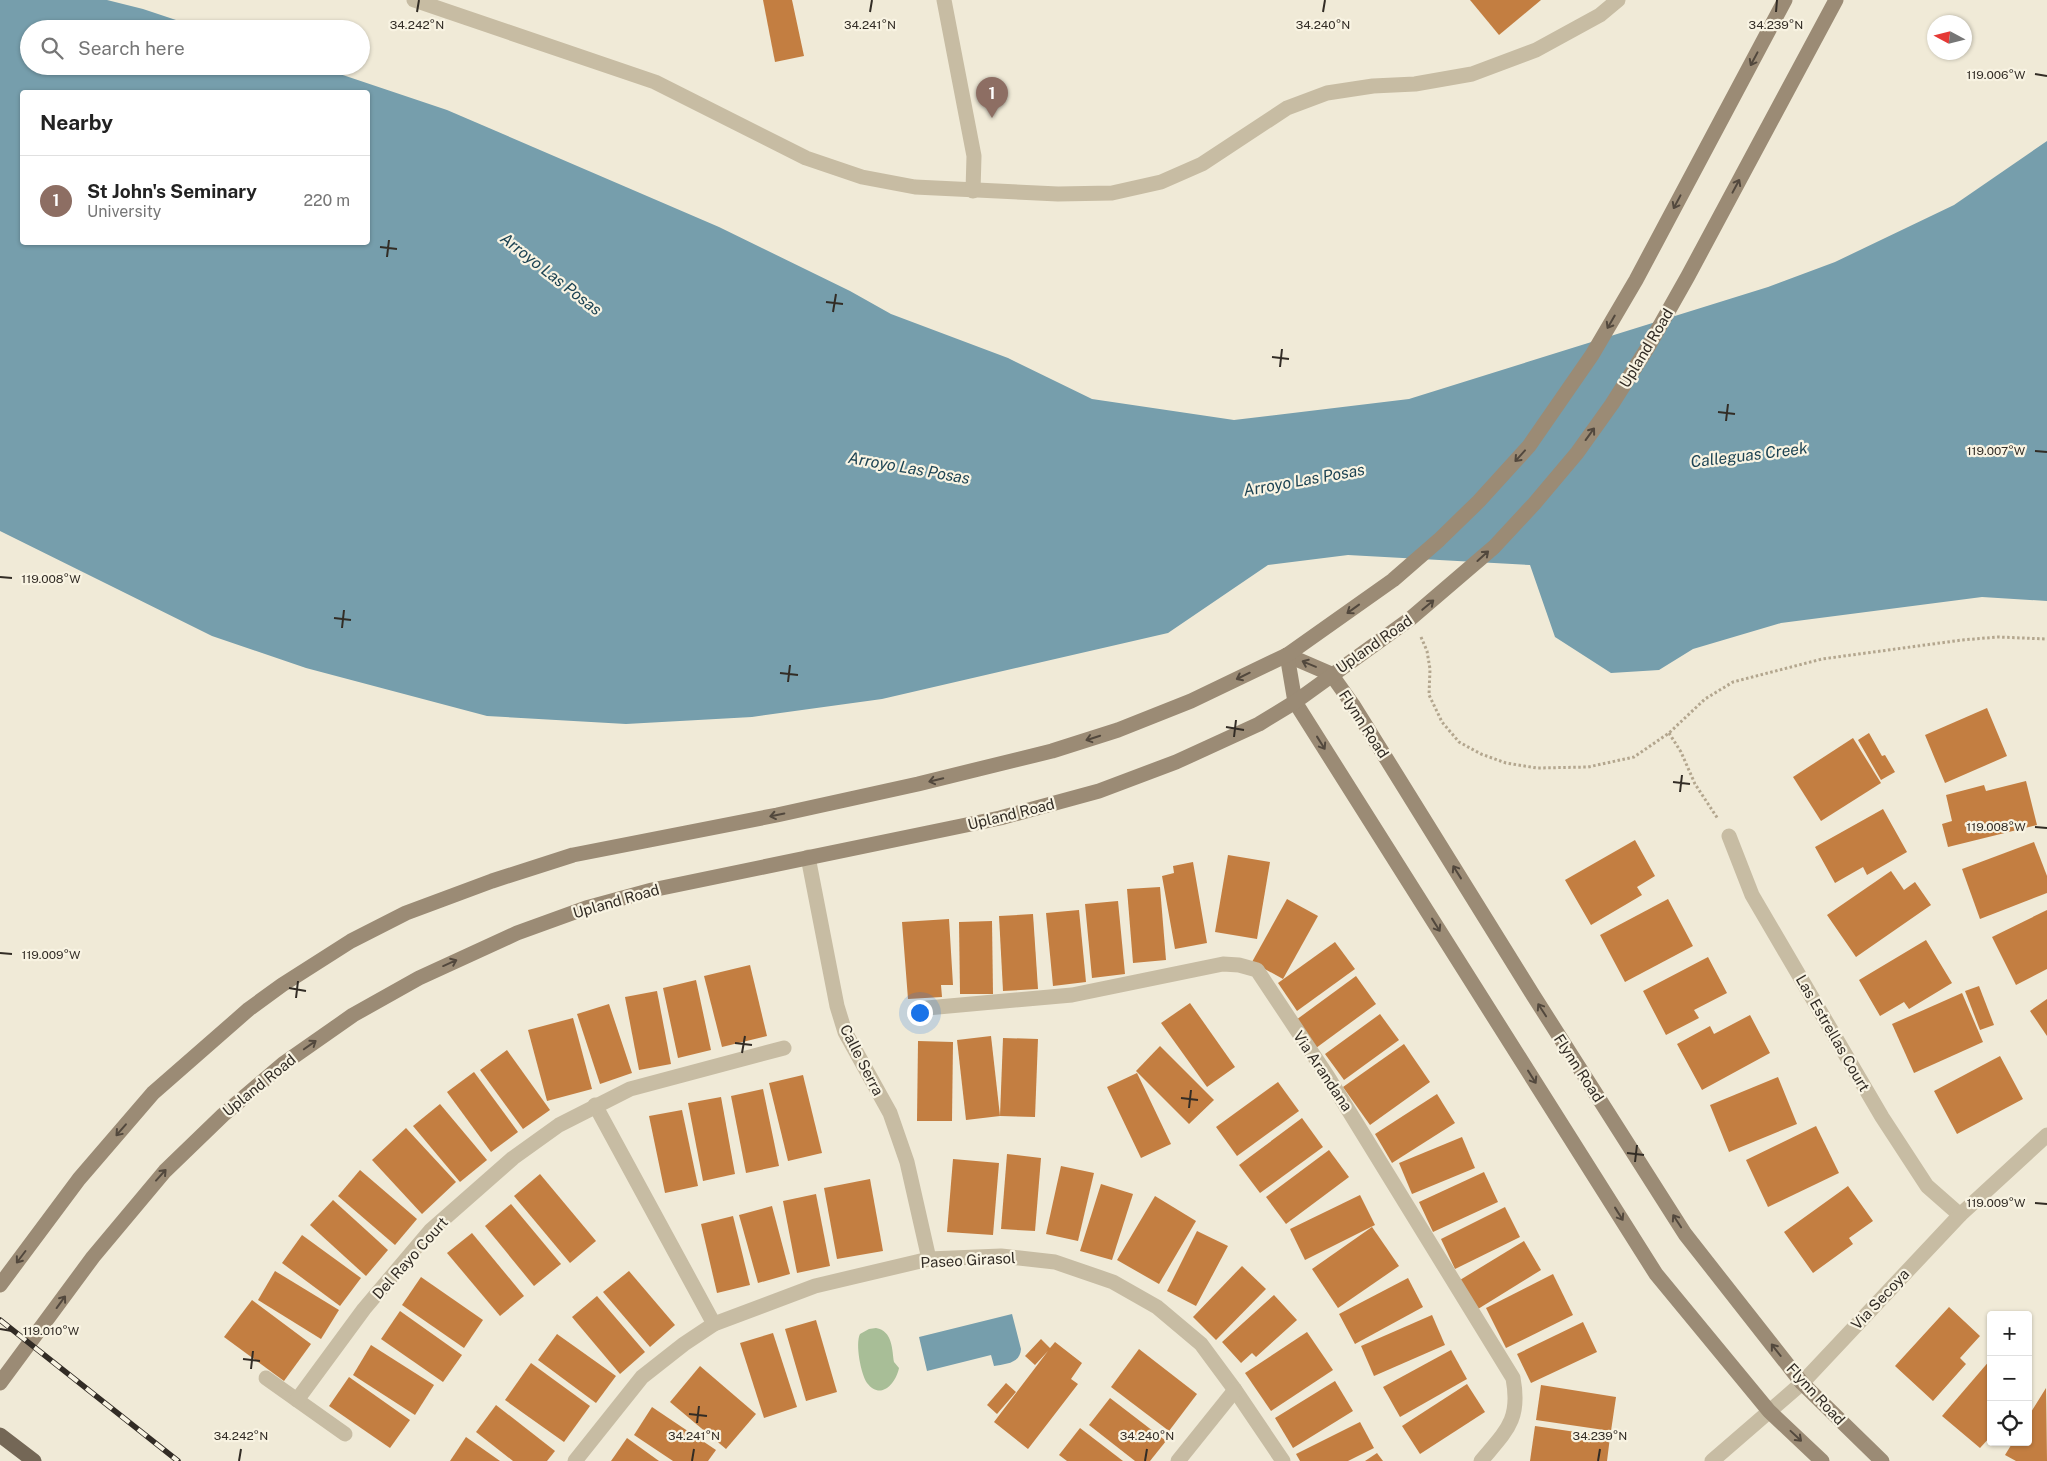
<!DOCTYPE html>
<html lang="en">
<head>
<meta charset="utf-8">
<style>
	body { margin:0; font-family:"Public Sans",sans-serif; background:#f2f2f2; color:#222 }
	.controls { position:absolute; right:15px; bottom:15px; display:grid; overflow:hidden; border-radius:5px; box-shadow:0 1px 4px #0004 }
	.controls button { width:45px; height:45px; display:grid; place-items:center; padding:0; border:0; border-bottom:1px solid #e0e0e0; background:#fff; color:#222; font:25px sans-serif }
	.compass { position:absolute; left:1927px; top:15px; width:45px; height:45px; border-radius:50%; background:#fff; box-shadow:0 1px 4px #0004; rotate:277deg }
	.you { position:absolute; left:919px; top:1012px; width:18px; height:18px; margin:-12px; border:4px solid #fff; border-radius:50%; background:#1a73e8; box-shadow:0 0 0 8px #1a73e833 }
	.badge { display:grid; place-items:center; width:32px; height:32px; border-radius:50%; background:#7c3aed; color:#fff; font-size:16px; font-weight:700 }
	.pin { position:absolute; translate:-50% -41px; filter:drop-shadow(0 1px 2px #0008) }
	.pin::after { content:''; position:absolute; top:26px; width:18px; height:15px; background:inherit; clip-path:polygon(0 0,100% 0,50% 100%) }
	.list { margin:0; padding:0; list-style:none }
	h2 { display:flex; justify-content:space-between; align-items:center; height:65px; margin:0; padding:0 20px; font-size:21px }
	h2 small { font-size:16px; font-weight:400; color:#767676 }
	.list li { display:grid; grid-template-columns:32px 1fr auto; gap:15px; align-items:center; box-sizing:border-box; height:90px; padding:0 20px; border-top:1px solid #e0e0e0 }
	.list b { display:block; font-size:19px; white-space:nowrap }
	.list p { margin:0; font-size:16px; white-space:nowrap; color:#767676 }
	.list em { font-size:16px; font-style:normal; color:#767676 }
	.icon { flex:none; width:28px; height:28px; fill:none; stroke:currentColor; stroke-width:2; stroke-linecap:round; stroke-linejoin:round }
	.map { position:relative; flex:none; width:2047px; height:1461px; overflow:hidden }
	.search { position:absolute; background:#fff; box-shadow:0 1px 4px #0004; left:20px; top:20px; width:350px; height:55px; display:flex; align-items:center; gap:12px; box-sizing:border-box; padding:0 18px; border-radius:28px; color:#767676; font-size:19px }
	.panel { position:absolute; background:#fff; box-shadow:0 1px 4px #0004; left:20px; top:90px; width:350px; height:155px; border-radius:5px }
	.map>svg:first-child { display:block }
</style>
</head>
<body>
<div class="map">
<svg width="2047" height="1461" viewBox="0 0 2047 1461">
	<rect width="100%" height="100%" fill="#f0ead7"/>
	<path fill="#a8be97" d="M876 1328C893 1331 892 1350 894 1362L899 1368C896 1383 881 1401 867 1383 861 1374 855 1344 860 1334L869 1329Z"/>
	<g fill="#769eac" fill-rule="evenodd">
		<path d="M0 0H107L143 9 203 29H29V66H316L447 110 719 227 850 291 891 314 1008 358 1092 399 1234 420 1409 399 1768 287 1835 262 1954 205 2047 141V601L1982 597 1781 623 1693 649 1659 670 1611 673 1555 637 1530 565 1348 555 1268 565 1168 633 882 699 752 717 626 724 487 716 306 668 212 636 0 531ZM22 92H368V242H22Z"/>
		<path d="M1012 1314 1021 1349C1020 1364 1005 1364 994 1366L991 1355 927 1371 919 1337Z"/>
	</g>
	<g fill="#c37e41">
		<polygon points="763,0 792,0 804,56 775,62"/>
		<polygon points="1470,0 1541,0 1499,35"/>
		<polygon points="1987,708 2007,756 1945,783 1925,735"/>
		<polygon points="1869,733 1882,756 1885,755 1895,772 1881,780 1858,740"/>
		<polygon points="1853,738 1881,783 1821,821 1793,777"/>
		<polygon points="2026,781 2037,825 1948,847 1942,824 1952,821 1946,795 1984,785 1986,791"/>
		<polygon points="1883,809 1907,852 1867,875 1863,867 1835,883 1815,847"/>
		<polygon points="1635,840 1655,876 1637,887 1642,895 1591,925 1565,880"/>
		<polygon points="2034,842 2047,876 2047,893 1980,919 1962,869"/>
		<polygon points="1228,855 1270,862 1257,939 1215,932"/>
		<polygon points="1193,862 1207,943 1175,949 1162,876 1174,873 1173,866"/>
		<polygon points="1891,871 1904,890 1915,882 1931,905 1856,957 1827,915"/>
		<polygon points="1160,887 1166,960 1133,963 1127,889"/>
		<polygon points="1287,899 1318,916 1283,979 1252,962"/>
		<polygon points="1668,899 1693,946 1625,982 1600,935"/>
		<polygon points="1118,901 1125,974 1092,978 1085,904"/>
		<polygon points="1079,910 1086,982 1053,986 1046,913"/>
		<polygon points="2047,910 2047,969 2016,985 1992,937"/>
		<polygon points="1033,914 1038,989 1003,991 999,916"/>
		<polygon points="949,919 953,985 941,985 942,997 908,999 902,922"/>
		<polygon points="992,921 993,994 960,994 959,922"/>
		<polygon points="1926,940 1952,983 1909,1009 1904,1002 1880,1016 1859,980"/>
		<polygon points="1335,942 1355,969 1297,1011 1278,983"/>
		<polygon points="1708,957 1727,993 1694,1010 1699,1018 1666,1035 1643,991"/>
		<polygon points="750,965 767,1036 722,1047 704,976"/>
		<polygon points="1356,976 1376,1004 1316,1048 1296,1020"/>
		<polygon points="696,980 711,1050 678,1058 663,988"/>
		<polygon points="1979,986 1994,1025 1980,1030 1965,991"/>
		<polygon points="657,991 671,1064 639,1070 625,997"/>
		<polygon points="1962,993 1983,1042 1914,1073 1892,1024"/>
		<polygon points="2047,999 2047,1036 2030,1011"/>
		<polygon points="1190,1003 1235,1067 1207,1087 1161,1023"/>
		<polygon points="609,1004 632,1073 600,1084 577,1014"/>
		<polygon points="1380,1014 1399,1040 1344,1080 1325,1054"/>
		<polygon points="1750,1015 1770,1053 1702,1090 1677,1044 1710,1026 1714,1034"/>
		<polygon points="573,1018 592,1089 547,1101 528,1030"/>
		<polygon points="991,1036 1000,1116 966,1120 957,1040"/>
		<polygon points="1003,1038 1038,1039 1035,1117 1000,1116"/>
		<polygon points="918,1041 953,1042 952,1121 917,1121"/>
		<polygon points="1404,1044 1430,1082 1370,1125 1343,1087"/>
		<polygon points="1160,1046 1214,1100 1189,1124 1136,1071"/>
		<polygon points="507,1050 550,1110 523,1129 480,1070"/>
		<polygon points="2000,1056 2023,1099 1957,1134 1934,1091"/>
		<polygon points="474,1072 518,1132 491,1152 447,1092"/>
		<polygon points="1137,1073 1171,1144 1141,1158 1107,1087"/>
		<polygon points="803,1075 822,1153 788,1161 769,1083"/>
		<polygon points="1778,1077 1797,1124 1729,1152 1710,1105"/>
		<polygon points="1278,1082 1299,1111 1237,1156 1216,1127"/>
		<polygon points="763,1089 779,1166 746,1173 731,1096"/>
		<polygon points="1437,1094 1455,1123 1392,1163 1375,1134"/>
		<polygon points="721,1097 735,1174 703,1181 688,1103"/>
		<polygon points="440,1104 487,1160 460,1182 413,1126"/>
		<polygon points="682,1110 698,1186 665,1193 649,1116"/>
		<polygon points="1302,1118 1323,1147 1260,1193 1239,1165"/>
		<polygon points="1816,1126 1839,1173 1768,1207 1746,1160"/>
		<polygon points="406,1128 456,1182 422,1214 372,1160"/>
		<polygon points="1462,1137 1475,1168 1412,1194 1399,1163"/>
		<polygon points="1329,1150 1349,1177 1286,1224 1266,1197"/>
		<polygon points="1007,1154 1041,1158 1035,1231 1001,1229"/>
		<polygon points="953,1159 999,1163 993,1235 947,1232"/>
		<polygon points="1061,1166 1094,1173 1078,1241 1046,1234"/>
		<polygon points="360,1170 417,1219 395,1245 338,1196"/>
		<polygon points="1484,1172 1498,1202 1433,1232 1419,1202"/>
		<polygon points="540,1174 596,1241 570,1263 514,1196"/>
		<polygon points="870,1179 883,1251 837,1259 824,1188"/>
		<polygon points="1101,1184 1133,1194 1112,1260 1080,1251"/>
		<polygon points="1848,1186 1873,1221 1849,1238 1853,1244 1813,1273 1784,1232"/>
		<polygon points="816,1194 830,1266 797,1273 783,1201"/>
		<polygon points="1360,1195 1375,1225 1305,1260 1290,1229"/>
		<polygon points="1155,1196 1196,1221 1159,1284 1117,1260"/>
		<polygon points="333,1200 388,1250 366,1276 310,1225"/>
		<polygon points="511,1204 561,1264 534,1286 485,1226"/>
		<polygon points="772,1206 790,1274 758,1283 739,1215"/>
		<polygon points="1505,1207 1520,1237 1455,1269 1441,1239"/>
		<polygon points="733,1216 750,1285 717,1293 701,1224"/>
		<polygon points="1372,1227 1399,1266 1338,1308 1312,1269"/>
		<polygon points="1197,1231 1228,1246 1196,1306 1167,1291"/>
		<polygon points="472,1233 524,1296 500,1316 447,1253"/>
		<polygon points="302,1235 361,1278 340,1306 282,1263"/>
		<polygon points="1524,1241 1541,1270 1478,1309 1460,1280"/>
		<polygon points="1242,1266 1266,1289 1216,1340 1193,1317"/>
		<polygon points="275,1271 339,1310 321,1339 258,1300"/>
		<polygon points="629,1271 675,1325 650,1347 603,1292"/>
		<polygon points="1553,1274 1573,1315 1506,1348 1486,1308"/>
		<polygon points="421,1277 483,1320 464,1348 402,1305"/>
		<polygon points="1408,1278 1423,1307 1355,1344 1339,1314"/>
		<polygon points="1274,1295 1297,1320 1256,1357 1252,1353 1241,1363 1222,1342"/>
		<polygon points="597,1296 645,1352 620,1374 572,1317"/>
		<polygon points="252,1300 311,1344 284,1381 224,1337"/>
		<polygon points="1949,1307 1980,1336 1960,1358 1966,1364 1933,1401 1895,1366"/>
		<polygon points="400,1311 462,1355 443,1382 381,1339"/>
		<polygon points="1432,1315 1445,1345 1374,1376 1361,1346"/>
		<polygon points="816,1320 837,1392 806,1401 785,1329"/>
		<polygon points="1583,1322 1597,1352 1531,1383 1517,1354"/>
		<polygon points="1307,1332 1333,1370 1271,1411 1245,1373"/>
		<polygon points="773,1333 797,1407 764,1418 740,1343"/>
		<polygon points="557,1334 616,1376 596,1403 538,1360"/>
		<polygon points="1041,1339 1050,1348 1055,1342 1082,1363 1071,1379 1078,1384 1028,1449 994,1422 1048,1351 1035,1365 1025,1356"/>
		<polygon points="371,1345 434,1385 415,1415 353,1375"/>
		<polygon points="1139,1349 1197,1394 1169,1431 1111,1387"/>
		<polygon points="1451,1350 1467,1379 1400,1417 1383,1387"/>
		<polygon points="1991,1359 1991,1436 1980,1448 1942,1416"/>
		<polygon points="531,1363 590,1406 564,1442 505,1400"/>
		<polygon points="700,1366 756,1414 726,1449 670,1402"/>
		<polygon points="349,1377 410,1420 390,1448 329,1406"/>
		<polygon points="1335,1381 1353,1411 1293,1448 1275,1418"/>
		<polygon points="1006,1383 1016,1392 997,1414 987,1405"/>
		<polygon points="1467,1384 1485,1412 1420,1454 1402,1426"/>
		<polygon points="1541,1385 1616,1397 1611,1431 1536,1420"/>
		<polygon points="2046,1388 2047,1461 2016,1461 2005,1455 2013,1442 2028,1442 2028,1417"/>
		<polygon points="1110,1398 1166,1441 1150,1461 1135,1461 1089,1425"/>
		<polygon points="496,1405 555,1451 547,1461 513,1461 476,1432"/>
		<polygon points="652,1407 716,1450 708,1461 673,1461 634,1435"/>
		<polygon points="1360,1422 1374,1448 1348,1461 1300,1461 1296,1454"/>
		<polygon points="1535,1426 1610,1437 1607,1461 1530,1461"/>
		<polygon points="1080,1428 1123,1461 1067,1461 1059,1455"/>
		<polygon points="466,1437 500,1461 450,1461"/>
		<polygon points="627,1438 659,1461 611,1461"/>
		<polygon points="1377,1453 1383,1461 1365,1461"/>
	</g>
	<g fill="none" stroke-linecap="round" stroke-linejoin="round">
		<g stroke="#b3a68e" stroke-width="3" stroke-dasharray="2.5 2.5" stroke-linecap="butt">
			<polyline points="1421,637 1427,651 1430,669 1429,695 1442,722 1459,742 1481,754 1506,763 1537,768 1588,767 1634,757 1669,733 1705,699 1733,682 1822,659 1962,640 1998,637 2047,639"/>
			<polyline points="1669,733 1681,752 1695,784 1718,819"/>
		</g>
		<g stroke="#c7bca3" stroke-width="15">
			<polyline points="414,0 655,82 806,158 862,177 915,187 1058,194 1112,193 1161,182 1202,164 1287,108 1327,93 1373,86 1415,84 1472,74 1536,50 1600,15 1618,0"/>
			<polyline points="944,0 974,156 973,191"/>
			<polyline points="1729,836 1752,895 1882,1117 1927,1186 1960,1215"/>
			<polyline points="808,857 837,1006 845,1032 890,1113 907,1162 929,1259"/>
			<path d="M927 1008 1072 995 1223 964 1239 965 1257 970 1328 1077 1513 1378C1521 1420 1506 1431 1481 1461"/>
			<polyline points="595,1105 714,1324"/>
			<polyline points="266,1378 345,1434"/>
			<polyline points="297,1400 364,1309 430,1231 513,1158 559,1125 630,1089 784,1048"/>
			<polyline points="575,1461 642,1377 684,1344 714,1324 815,1286 929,1259 1001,1256 1055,1262 1113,1282 1157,1307 1201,1344 1235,1390 1283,1461"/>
			<polyline points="1178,1461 1235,1390"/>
			<polyline points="1712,1461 1802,1383 1960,1215 2047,1135"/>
		</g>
		<g stroke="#9b8b75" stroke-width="15">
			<polyline points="1287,655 1331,674 1353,705 1533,995 1685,1234 1802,1383 1882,1461"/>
			<polyline points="1287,655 1295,702 1656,1274 1769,1411 1822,1461"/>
			<polyline points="0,1285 79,1179 153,1093 249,1009 282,985 351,941 406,913 492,881 573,855 777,815 918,784 1052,751 1118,730 1191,701 1287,655 1393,580 1439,540 1479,501 1529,446 1592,355 1636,280 1785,0"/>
			<polyline points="0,1383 93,1257 165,1171 223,1115 283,1064 353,1015 419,978 517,933 586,908 652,890 1000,818 1099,791 1176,762 1259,724 1295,702 1410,619 1494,547 1534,504 1577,453 1612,404 1648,347 1688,276 1836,0"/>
		</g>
		<polyline stroke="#746756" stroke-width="15" points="0,1435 34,1461"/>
		<defs>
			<polyline id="rail" points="0,1320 178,1461"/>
		</defs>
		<use href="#rail" stroke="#322c25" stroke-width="5.5"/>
		<use href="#rail" stroke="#f8f3e2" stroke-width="4" stroke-dasharray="11" stroke-linecap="butt"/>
	</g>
	<defs><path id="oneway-shaft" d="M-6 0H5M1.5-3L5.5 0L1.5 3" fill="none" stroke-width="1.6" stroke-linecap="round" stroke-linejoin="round" transform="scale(1.25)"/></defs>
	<g stroke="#52483d">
		<use href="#oneway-shaft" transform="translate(1754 59) rotate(118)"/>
		<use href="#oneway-shaft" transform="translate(1736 186) rotate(-62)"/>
		<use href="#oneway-shaft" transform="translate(1677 202) rotate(118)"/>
		<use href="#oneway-shaft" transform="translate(1611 322) rotate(120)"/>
		<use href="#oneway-shaft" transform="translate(1590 434) rotate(-54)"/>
		<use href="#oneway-shaft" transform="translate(1520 456) rotate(132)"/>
		<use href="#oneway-shaft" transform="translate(1483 556) rotate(-42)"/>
		<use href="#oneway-shaft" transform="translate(1428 605) rotate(-40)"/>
		<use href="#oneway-shaft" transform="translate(1353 609) rotate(144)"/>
		<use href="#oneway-shaft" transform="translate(1309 664) rotate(-157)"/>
		<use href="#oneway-shaft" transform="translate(1243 676) rotate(154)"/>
		<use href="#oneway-shaft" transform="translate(1093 738) rotate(162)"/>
		<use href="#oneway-shaft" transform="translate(1321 743) rotate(58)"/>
		<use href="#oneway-shaft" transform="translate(936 780) rotate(166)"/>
		<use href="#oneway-shaft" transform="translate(777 815) rotate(168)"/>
		<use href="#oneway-shaft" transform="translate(1457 872) rotate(-122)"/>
		<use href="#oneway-shaft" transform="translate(1436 925) rotate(58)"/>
		<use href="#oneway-shaft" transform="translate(450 963) rotate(-24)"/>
		<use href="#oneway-shaft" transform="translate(1542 1010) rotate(-123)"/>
		<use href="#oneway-shaft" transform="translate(310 1045) rotate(-35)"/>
		<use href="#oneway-shaft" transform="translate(1532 1077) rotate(58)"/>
		<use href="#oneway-shaft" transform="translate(121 1130) rotate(131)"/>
		<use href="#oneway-shaft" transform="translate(161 1175) rotate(-48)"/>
		<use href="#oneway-shaft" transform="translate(1619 1214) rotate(58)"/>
		<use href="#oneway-shaft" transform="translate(1677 1221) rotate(-123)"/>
		<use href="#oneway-shaft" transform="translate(21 1257) rotate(127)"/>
		<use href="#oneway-shaft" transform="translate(61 1302) rotate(-54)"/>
		<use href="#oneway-shaft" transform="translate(1776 1350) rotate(-128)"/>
		<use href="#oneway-shaft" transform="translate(1796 1436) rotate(43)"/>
	</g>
	<path fill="none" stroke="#322c25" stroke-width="2" d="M417 12 419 0M870 12 872 0M1323 12 1325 0M1776 12 1777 0M2035 74 2047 76M380 247 397 249M387 257 389 240M826 302 843 304M833 312 836 294M1272 357 1289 359M1280 367 1282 349M1718 412 1735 414M1726 421 1728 404M2035 451 2047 452M0 577 12 578M334 618 351 620M342 628 344 610M780 673 798 675M788 682 790 665M1226 727 1244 730M1234 737 1236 720M1673 782 1690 784M1680 792 1682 775M2035 827 2047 828M0 953 12 954M289 988 306 991M296 998 298 981M735 1043 752 1045M742 1053 745 1036M1181 1098 1198 1100M1189 1108 1191 1090M1627 1153 1644 1155M1635 1162 1637 1145M2035 1203 2047 1204M0 1329 12 1331M243 1359 260 1361M251 1369 253 1351M689 1414 707 1416M697 1423 699 1406M239 1461 241 1449M692 1461 694 1449M1145 1461 1147 1449M1598 1461 1600 1449"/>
	<g text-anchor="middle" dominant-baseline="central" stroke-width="4.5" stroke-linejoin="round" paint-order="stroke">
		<g font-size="15" fill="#322c25" stroke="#f8f3e2">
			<text transform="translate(1646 348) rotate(-59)">Upland Road</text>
			<text transform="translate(1374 644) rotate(-35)">Upland Road</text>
			<text transform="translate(1364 724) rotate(57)">Flynn Road</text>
			<text transform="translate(1011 814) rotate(-14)">Upland Road</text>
			<text transform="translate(616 901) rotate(-16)">Upland Road</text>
			<text transform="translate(1833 1033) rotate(60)">Las Estrellas Court</text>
			<text transform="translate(862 1060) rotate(63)">Calle Serra</text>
			<text transform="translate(1579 1068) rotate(57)">Flynn Road</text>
			<text transform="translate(1323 1071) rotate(56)">Via Arandana</text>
			<text transform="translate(259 1085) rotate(-39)">Upland Road</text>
			<text transform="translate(410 1258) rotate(-48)">Del Rayo Court</text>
			<text transform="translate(968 1260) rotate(-3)">Paseo Girasol</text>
			<text transform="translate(1880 1299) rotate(-47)">Via Secoya</text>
			<text transform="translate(1816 1394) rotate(47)">Flynn Road</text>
		</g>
		<g font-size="16" font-style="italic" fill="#1c4353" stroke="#f8f3e2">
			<text transform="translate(551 274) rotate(38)">Arroyo Las Posas</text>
			<text transform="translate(1749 455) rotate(-7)">Calleguas Creek</text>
			<text transform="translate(909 468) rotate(10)">Arroyo Las Posas</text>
			<text transform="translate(1304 480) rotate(-10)">Arroyo Las Posas</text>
		</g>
	</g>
	<g font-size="12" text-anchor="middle" fill="#322c25" stroke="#f8f3e2" stroke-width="4.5" stroke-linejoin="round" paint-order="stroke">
		<text x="417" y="29">34.242°N</text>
		<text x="870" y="29">34.241°N</text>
		<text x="1323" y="29">34.240°N</text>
		<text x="1776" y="29">34.239°N</text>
		<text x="1996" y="79">119.006°W</text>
		<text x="1996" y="455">119.007°W</text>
		<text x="51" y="583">119.008°W</text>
		<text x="1996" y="831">119.008°W</text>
		<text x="51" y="959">119.009°W</text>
		<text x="1996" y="1207">119.009°W</text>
		<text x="51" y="1335">119.010°W</text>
		<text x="241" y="1440">34.242°N</text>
		<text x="694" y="1440">34.241°N</text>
		<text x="1147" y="1440">34.240°N</text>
		<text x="1600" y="1440">34.239°N</text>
	</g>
</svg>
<div class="controls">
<button>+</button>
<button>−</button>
<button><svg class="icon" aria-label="locate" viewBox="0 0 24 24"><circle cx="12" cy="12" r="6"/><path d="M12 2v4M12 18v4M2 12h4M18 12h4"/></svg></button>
</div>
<svg class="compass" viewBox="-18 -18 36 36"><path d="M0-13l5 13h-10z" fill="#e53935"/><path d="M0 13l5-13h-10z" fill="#767676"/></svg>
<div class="you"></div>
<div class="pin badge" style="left:992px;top:118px;background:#8d6e63">1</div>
<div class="search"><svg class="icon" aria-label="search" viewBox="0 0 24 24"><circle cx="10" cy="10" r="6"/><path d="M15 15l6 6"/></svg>Search here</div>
<section class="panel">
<h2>Nearby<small></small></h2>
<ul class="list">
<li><span class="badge" style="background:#8d6e63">1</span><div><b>St John's Seminary</b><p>University</p></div><em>220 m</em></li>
</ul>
</section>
</div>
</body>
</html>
